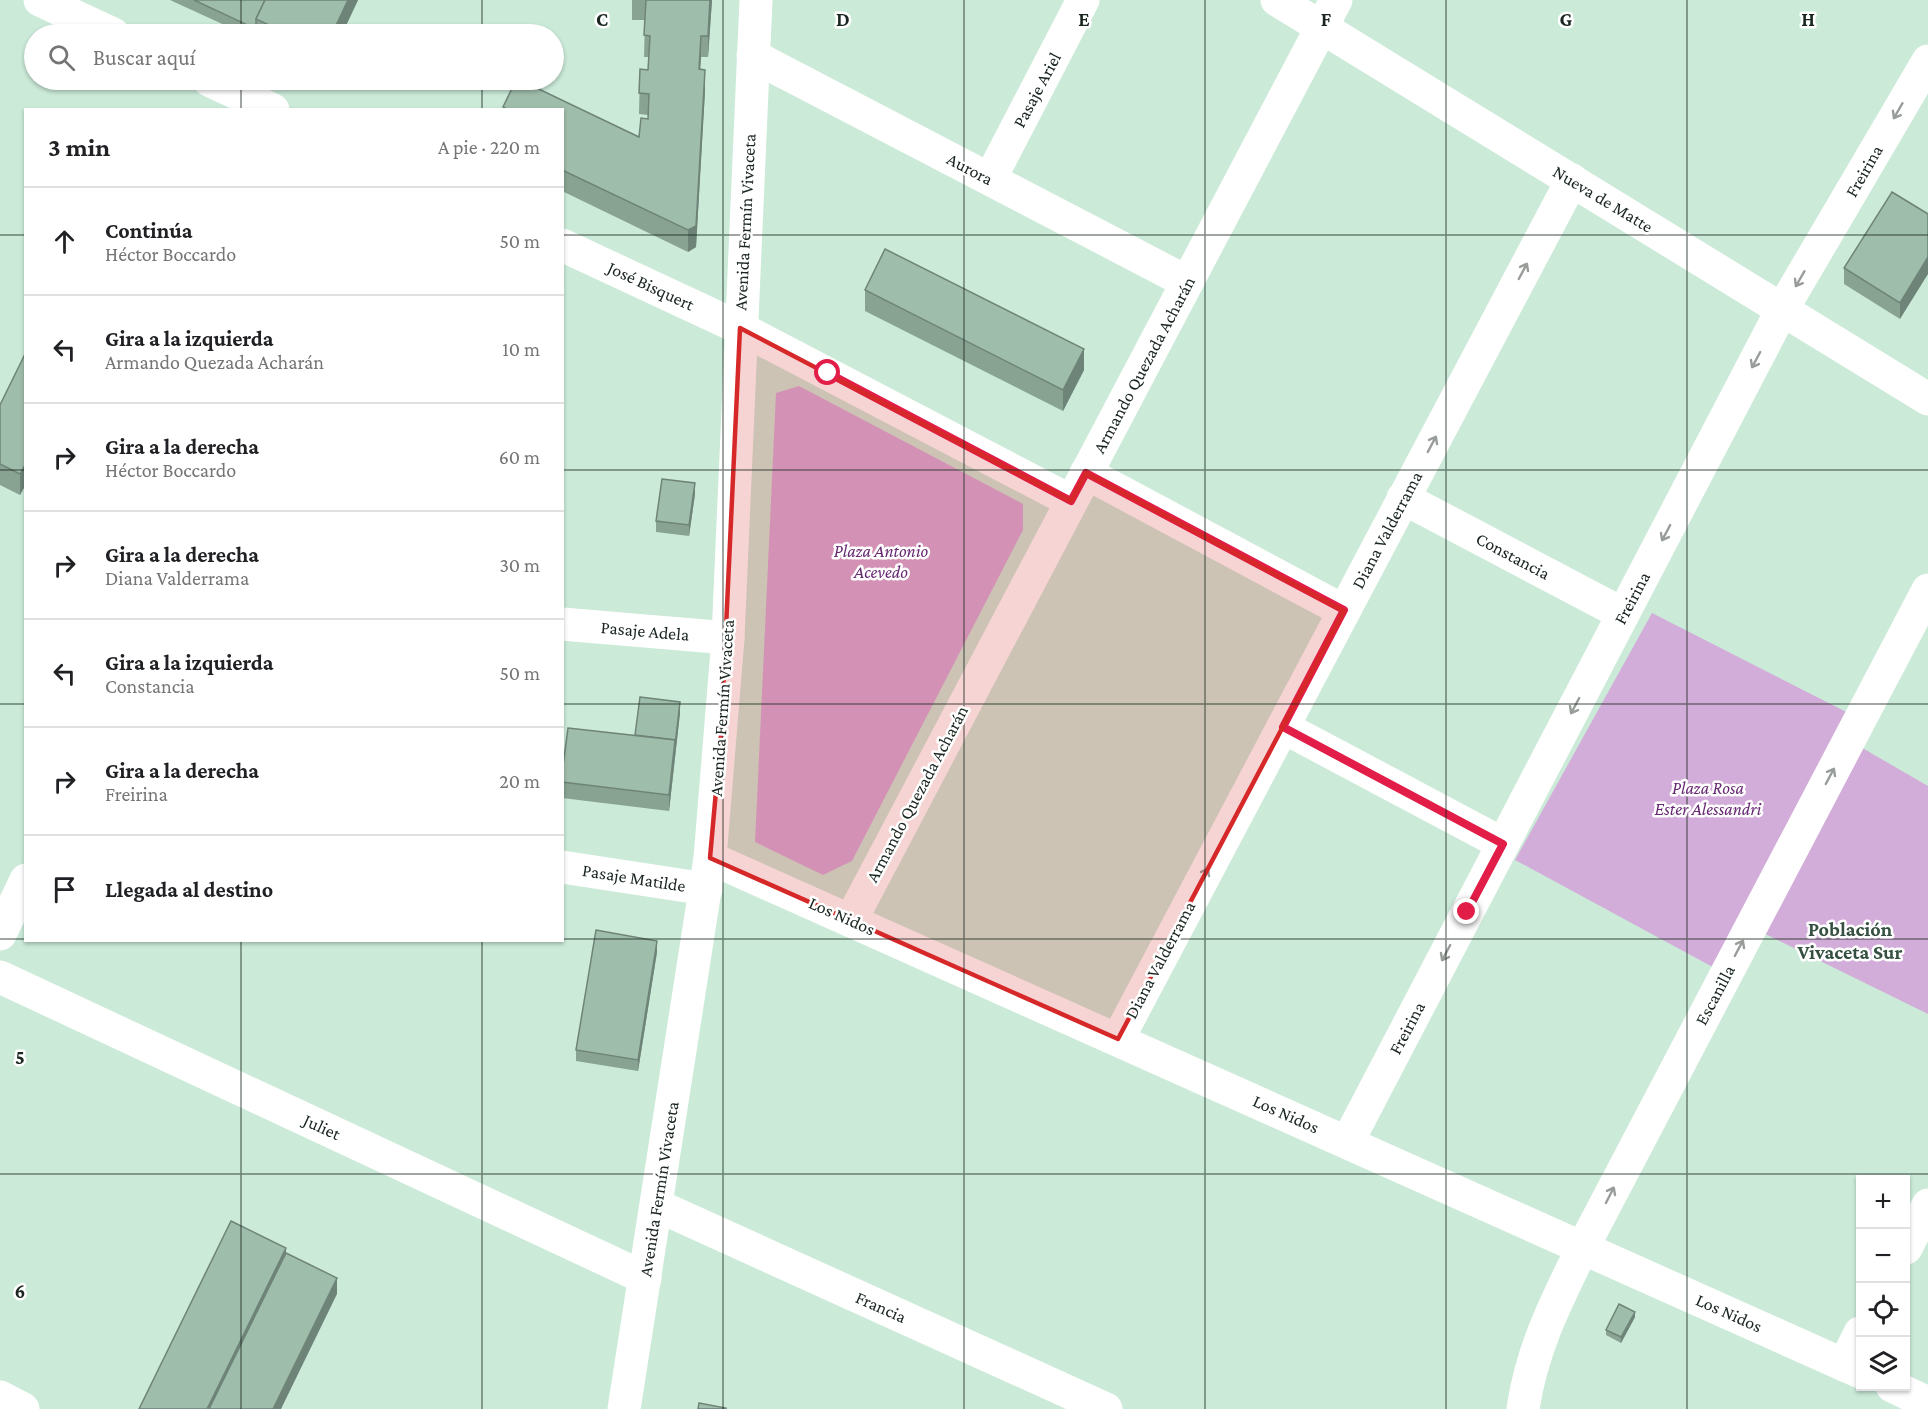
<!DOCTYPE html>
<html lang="es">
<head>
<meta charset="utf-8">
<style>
	body { margin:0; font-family:"Crimson Pro",serif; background:#f6f6f6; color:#202124 }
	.controls { position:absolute; right:18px; bottom:18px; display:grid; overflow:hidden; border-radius:0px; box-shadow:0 2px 4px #0004 }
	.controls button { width:54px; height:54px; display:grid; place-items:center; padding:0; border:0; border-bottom:2px solid #e0e0e0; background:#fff; color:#202124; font:30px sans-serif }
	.stop { position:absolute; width:18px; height:18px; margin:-14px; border:4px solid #e11d48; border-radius:50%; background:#fff }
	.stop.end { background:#e11d48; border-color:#fff; box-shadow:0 2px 6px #0008 }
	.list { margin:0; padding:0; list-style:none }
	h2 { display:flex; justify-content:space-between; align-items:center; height:78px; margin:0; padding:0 24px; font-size:26px }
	h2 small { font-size:20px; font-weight:400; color:#757577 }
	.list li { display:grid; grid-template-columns:39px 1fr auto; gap:18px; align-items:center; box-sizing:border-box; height:108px; padding:0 24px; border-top:2px solid #e0e0e0 }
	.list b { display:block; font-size:22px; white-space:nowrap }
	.list p { margin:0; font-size:20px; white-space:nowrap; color:#757577 }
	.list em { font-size:20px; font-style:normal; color:#757577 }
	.icon { flex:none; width:33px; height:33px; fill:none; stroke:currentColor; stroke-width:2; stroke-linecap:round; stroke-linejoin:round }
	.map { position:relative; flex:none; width:1928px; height:1409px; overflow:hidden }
	.search { position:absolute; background:#fff; box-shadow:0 2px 4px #0004; left:24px; top:24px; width:540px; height:66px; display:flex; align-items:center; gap:15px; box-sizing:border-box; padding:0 21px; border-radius:33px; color:#757577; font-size:22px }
	.panel { position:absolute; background:#fff; box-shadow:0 2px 4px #0004; left:24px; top:108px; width:540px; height:834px; border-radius:0px }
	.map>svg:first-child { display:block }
</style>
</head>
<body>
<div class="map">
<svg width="1928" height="1409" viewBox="0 0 1928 1409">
	<rect width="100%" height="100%" fill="#cbead8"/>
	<g fill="#d3add9">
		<polygon points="799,386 1023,504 1023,530 852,861 823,875 755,842 776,393"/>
		<polygon points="1652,613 1864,721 1852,742 1928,786 1928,1014 1755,929 1733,978 1515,860"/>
	</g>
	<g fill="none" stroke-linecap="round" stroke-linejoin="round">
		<g stroke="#fff" stroke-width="33">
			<polyline points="40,0 113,34"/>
			<polyline points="753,56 1187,282"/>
			<polyline points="209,80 273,110"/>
			<polyline points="990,179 1083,0"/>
			<polyline points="562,245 740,328 1071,501"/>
			<polyline points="1086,473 1344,611"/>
			<polyline points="1403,498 1623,614"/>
			<polyline points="562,624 728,638"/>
			<polyline points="1283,727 1503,844"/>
			<polyline points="710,858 1860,1372"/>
			<polyline points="562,867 706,889"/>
			<polyline points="851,920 1336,0"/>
			<polyline points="0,934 26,880"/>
			<polyline points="0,977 645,1278"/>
			<polyline points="1118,1039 1572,180"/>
			<polyline points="1348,1141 1783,308 1928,61"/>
			<polyline points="656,1205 1106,1409"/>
			<polyline points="1906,1248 1928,1205"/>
			<polyline points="1844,1365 1860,1333"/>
			<polyline points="1892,1386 1928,1403"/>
			<polyline points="0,1397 23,1409"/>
			<path d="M1523 1409C1532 1348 1556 1302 1583 1247L1928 590"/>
		</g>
		<polyline stroke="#fff" stroke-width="33" points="1277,0 1928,399"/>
		<polyline stroke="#fff" stroke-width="33" points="624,1409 710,858 728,638 756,0"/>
	</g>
	<g fill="#89a393">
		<polygon points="170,0 358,0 342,34 244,34"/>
		<polygon points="632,0 712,0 708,57 701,57 700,69 705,70 705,91 696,247 688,252 562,191 562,110 503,110 503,107 516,80 520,80 639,137 641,118 648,119 648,115 639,114 640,69 648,70 649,57 644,57 645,20 632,20"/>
		<polygon points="1928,214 1900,319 1844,284 1844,268"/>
		<polygon points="865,290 1084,370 1063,411 865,311"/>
		<polygon points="26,352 26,484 20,495 0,485 0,405"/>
		<polygon points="695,494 689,536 656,532 656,521"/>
		<polygon points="680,713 669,811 562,798 562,773"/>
		<polygon points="657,952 638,1071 576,1061 576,1050"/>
		<polygon points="1635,1317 1621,1343 1606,1335 1606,1330"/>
	</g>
	<g fill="#6f8478">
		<polygon points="348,0 358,0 342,34 332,34"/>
		<polygon points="710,0 712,0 708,57 708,36"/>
		<polygon points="701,36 701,57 699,90 699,69"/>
		<polygon points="705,70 705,91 696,247 688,252 688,230"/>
		<polygon points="1928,257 1928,274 1900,319 1900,303"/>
		<polygon points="1084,349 1084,370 1063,411 1063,390"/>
		<polygon points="26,463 26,484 20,495 20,474"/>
		<polygon points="695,483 695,494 689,536 689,525"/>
		<polygon points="680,702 680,713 669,811 669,795"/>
		<polygon points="657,941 657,952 638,1071 638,1060"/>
		<polygon points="286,1248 286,1269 217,1409 207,1409"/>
		<polygon points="337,1278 337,1294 281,1409 273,1409"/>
		<polygon points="1635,1312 1635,1317 1621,1343 1621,1337"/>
	</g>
	<g fill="#9fbdab" stroke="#6f8478" stroke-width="1.5">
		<polygon points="194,0 265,0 256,19 256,29"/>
		<polygon points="265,0 348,0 332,34 288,34 256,19"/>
		<polygon points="646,0 710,0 708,36 701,36 699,69 705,70 696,226 688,230 562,170 562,110 509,110 503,107 516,80 520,80 639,137 641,118 648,119 649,94 639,93 640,69 648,70 650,36 644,35"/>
		<polygon points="1892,192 1928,214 1928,257 1900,303 1844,268"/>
		<polygon points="885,249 1084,349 1063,390 865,290"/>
		<polygon points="26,352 26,463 20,474 0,464 0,405"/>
		<polygon points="662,479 695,483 689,525 656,521"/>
		<polygon points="640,697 680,702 675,745 675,740 635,735"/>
		<polygon points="568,728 675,740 669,795 562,782 562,773"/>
		<polygon points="596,930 657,941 638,1060 576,1050"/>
		<polygon points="231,1221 286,1248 207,1409 139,1409"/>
		<polygon points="286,1253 337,1278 273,1409 209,1409"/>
		<polygon points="1619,1304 1635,1312 1621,1337 1606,1330"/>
		<polygon points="699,1403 726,1408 726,1409 698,1409"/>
	</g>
	<defs><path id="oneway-shaft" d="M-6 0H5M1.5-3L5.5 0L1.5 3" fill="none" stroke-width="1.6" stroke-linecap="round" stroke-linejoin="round" transform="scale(1.5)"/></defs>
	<g stroke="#989d9a">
		<use href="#oneway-shaft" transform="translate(1898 111) rotate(120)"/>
		<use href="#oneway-shaft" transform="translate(1523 271) rotate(-62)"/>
		<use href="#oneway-shaft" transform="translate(1800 279) rotate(120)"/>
		<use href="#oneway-shaft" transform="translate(1756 360) rotate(118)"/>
		<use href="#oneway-shaft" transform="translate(1432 444) rotate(-62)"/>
		<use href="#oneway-shaft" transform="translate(1666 533) rotate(118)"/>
		<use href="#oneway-shaft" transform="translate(1575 706) rotate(118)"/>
		<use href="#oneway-shaft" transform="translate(1830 776) rotate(-62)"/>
		<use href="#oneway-shaft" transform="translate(1204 876) rotate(-62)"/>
		<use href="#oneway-shaft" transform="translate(1739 948) rotate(-62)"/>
		<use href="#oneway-shaft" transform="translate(1446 953) rotate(118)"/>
		<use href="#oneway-shaft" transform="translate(1610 1195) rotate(-63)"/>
	</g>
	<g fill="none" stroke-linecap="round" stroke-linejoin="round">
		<polyline stroke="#e11d48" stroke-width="8" points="828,373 1071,501 1086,473 1344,610 1283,727 1503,844 1467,912"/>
	</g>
	<path fill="#d62828" fill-opacity="0.2" stroke="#d62828" stroke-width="4.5" stroke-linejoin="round" d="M740 328 1071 501 1086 473 1344 611 1118 1039 710 858 721 735Z"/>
	<path fill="none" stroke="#1a261f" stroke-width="1.5" stroke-opacity="0.55" d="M241 0V34M482 0V34M723 0V1409M964 0V1409M1205 0V1409M1446 0V1409M1687 0V1409M241 80V110M482 80V110M0 235H26M562 235H1928M0 470H26M562 470H1928M0 704H26M562 704H1928M0 939H26M562 939H1928M241 940V1409M482 940V1409M0 1174H1928"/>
	<g text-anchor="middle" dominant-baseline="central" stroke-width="5" stroke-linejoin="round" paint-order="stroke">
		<g font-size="18" fill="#1a261f" stroke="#fff">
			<text transform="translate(1037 90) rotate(-62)">Pasaje Ariel</text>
			<text transform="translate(970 169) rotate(28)">Aurora</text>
			<text transform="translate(1864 171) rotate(-60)">Freirina</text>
			<text transform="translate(1603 199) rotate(31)">Nueva de Matte</text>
			<text transform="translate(745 222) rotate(-87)">Avenida Fermín Vivaceta</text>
			<text transform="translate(651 286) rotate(25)">José Bisquert</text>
			<text transform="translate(1144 365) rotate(-62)">Armando Quezada Acharán</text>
			<text transform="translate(1387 530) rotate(-62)">Diana Valderrama</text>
			<text transform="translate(1513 556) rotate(28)">Constancia</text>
			<text transform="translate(1632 598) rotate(-62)">Freirina</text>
			<text transform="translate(645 631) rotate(5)">Pasaje Adela</text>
			<text transform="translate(722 708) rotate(-86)">Avenida Fermín Vivaceta</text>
			<text transform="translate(917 794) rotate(-62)">Armando Quezada Acharán</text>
			<text transform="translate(634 878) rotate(9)">Pasaje Matilde</text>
			<text transform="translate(842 916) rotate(24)">Los Nidos</text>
			<text transform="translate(1160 960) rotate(-62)">Diana Valderrama</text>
			<text transform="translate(1715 995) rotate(-62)">Escanilla</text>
			<text transform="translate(1407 1028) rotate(-62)">Freirina</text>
			<text transform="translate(1286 1114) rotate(24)">Los Nidos</text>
			<text transform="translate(322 1127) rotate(25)">Juliet</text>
			<text transform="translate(659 1189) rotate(-81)">Avenida Fermín Vivaceta</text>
			<text transform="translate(881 1307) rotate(24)">Francia</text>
			<text transform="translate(1729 1313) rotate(24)">Los Nidos</text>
		</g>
		<g font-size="18" font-style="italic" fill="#662871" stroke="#fff">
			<text x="881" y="551">Plaza Antonio<tspan x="881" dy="21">Acevedo</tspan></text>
			<text x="1708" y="788">Plaza Rosa<tspan x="1708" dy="21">Ester Alessandri</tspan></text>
		</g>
		<g font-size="20" font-weight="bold" fill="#355041" stroke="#fff">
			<text x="1850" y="929">Población<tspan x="1850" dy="23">Vivaceta Sur</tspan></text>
		</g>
	</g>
	<g font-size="20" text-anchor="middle" font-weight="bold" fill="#1a261f" stroke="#fff" stroke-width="5" stroke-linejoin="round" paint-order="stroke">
		<text x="602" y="26">C</text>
		<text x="843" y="26">D</text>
		<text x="1084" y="26">E</text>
		<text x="1326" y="26">F</text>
		<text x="1566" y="26">G</text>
		<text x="1808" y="26">H</text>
		<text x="20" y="1064">5</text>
		<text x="20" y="1298">6</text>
	</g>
</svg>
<div class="controls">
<button>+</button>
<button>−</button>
<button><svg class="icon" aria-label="locate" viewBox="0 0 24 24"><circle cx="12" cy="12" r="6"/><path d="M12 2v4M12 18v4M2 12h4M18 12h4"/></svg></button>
<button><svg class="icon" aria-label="layers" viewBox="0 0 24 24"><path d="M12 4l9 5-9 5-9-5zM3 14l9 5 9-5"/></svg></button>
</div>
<div class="stop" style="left:828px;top:373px"></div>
<div class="stop end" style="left:1467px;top:912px"></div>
<div class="search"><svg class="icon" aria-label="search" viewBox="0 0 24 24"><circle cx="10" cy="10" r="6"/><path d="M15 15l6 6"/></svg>Buscar aquí</div>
<section class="panel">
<h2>3 min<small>A pie · 220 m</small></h2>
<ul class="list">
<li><svg class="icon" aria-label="ahead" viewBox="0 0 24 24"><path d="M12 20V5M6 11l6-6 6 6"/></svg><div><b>Continúa</b><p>Héctor Boccardo</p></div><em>50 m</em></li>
<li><svg class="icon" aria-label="left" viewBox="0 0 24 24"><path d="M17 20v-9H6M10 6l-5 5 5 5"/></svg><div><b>Gira a la izquierda</b><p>Armando Quezada Acharán</p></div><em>10 m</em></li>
<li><svg class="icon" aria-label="right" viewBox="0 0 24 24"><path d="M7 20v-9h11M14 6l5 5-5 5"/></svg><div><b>Gira a la derecha</b><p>Héctor Boccardo</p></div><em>60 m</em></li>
<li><svg class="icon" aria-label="right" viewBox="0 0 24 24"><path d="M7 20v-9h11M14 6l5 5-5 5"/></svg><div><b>Gira a la derecha</b><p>Diana Valderrama</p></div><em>30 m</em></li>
<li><svg class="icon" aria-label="left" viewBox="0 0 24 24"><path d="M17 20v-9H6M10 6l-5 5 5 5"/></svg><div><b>Gira a la izquierda</b><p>Constancia</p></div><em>50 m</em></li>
<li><svg class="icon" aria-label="right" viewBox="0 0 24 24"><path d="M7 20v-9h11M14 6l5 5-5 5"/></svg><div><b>Gira a la derecha</b><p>Freirina</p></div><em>20 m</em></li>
<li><svg class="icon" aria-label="arrive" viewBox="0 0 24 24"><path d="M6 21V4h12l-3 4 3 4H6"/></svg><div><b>Llegada al destino</b></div></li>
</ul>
</section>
</div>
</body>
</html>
